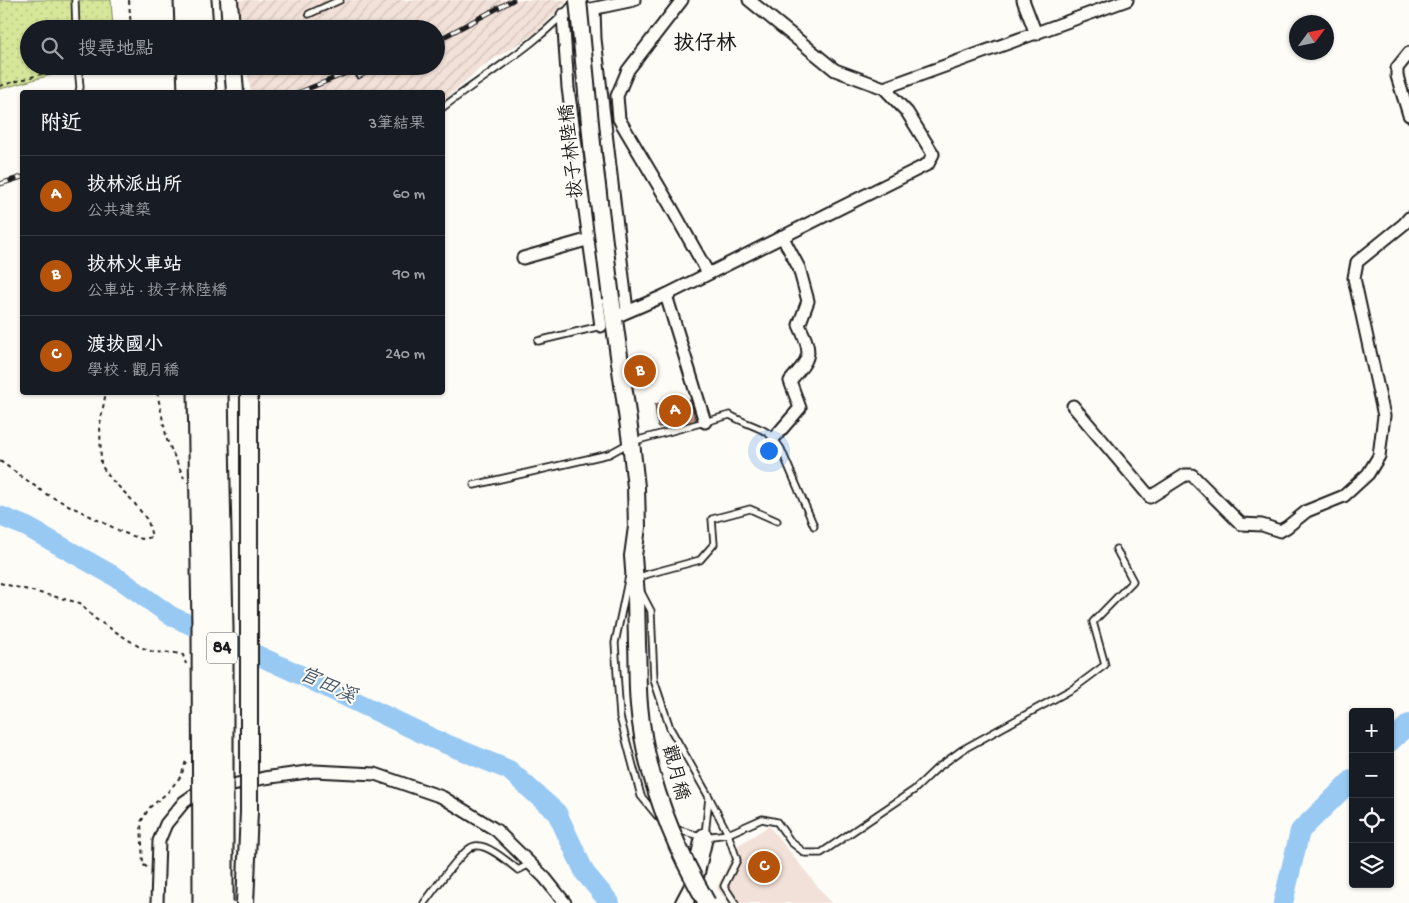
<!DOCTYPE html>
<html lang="zh-TW">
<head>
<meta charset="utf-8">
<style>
	body { margin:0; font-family:"Gochi Hand","LXGW WenKai TC",sans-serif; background:#20242c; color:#f1f3f6 }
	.controls { position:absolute; right:15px; bottom:15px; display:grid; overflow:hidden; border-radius:5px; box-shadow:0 1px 4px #0004 }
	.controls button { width:45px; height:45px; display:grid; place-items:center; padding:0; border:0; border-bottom:1px solid #363941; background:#171b24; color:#f1f3f6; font:25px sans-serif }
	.compass { position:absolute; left:1289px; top:15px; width:45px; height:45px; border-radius:50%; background:#171b24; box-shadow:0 1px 4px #0004; rotate:57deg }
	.you { position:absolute; left:768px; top:450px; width:18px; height:18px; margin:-12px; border:4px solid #fff; border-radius:50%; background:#1a73e8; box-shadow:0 0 0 8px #1a73e833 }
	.badge { display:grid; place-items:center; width:32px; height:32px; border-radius:50%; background:#b45309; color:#fff; font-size:16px; font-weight:700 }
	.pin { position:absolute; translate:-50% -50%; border:2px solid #fff; box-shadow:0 1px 5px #0006 }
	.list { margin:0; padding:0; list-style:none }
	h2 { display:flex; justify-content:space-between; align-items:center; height:65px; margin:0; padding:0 20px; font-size:21px }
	h2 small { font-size:16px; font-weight:400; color:#9ea1a6 }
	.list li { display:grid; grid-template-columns:32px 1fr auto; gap:15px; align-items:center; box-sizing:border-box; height:80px; padding:0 20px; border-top:1px solid #363941 }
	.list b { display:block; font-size:19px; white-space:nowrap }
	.list p { margin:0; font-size:16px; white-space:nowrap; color:#9ea1a6 }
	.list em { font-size:16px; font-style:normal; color:#9ea1a6 }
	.icon { flex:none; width:28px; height:28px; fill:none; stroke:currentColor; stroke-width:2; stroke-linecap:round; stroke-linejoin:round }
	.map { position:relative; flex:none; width:1409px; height:903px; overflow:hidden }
	.search { position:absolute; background:#171b24; box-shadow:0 1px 4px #0004; left:20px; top:20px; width:425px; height:55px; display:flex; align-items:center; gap:12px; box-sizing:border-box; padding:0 18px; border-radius:28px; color:#9ea1a6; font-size:19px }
	.panel { position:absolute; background:#171b24; box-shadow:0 1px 4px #0004; left:20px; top:90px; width:425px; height:305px; border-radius:5px }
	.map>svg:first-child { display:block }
</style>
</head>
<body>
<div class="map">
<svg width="1409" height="903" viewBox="0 0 1409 903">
	<defs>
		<pattern id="industrial-furrows" width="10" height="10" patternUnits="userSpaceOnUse" patternTransform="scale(1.25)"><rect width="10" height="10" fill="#f2e1d8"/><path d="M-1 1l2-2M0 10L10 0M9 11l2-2" fill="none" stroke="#cfc0b9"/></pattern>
		<pattern id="green-dots" width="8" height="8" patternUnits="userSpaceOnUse" patternTransform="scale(1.25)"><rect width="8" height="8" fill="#d6e79a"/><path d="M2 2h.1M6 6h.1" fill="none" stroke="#b7c684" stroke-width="1.8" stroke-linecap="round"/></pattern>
		<pattern id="building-hatch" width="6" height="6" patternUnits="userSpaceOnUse" patternTransform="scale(1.25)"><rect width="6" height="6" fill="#daa391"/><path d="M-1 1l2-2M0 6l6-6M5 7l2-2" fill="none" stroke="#ba8c7c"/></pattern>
	</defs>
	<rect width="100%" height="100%" fill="#fdfcf7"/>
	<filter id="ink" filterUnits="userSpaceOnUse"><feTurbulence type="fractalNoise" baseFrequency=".02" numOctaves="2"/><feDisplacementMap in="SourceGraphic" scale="10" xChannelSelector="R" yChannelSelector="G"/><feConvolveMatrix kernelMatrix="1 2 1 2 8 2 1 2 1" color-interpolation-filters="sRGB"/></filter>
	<g filter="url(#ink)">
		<polygon fill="#f2e1d8" points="769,826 831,903 728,903 717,888 737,846"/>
		<polygon fill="url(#industrial-furrows)" points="237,0 568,0 535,34 484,65 443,101 442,92 251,92 246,66 436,66 436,29 239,29"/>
		<polygon fill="url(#green-dots)" stroke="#79825b" points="0,0 111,0 113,29 29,29 29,66 84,66 0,89"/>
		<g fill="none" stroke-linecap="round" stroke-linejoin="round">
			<g stroke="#97c9f3" stroke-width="20">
				<polyline points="0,516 27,527 121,580 171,616 292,671 434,739 509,770 557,813 585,873 610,903"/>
				<polyline points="1390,742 1409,724"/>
				<polyline points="1283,903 1300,831 1353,779"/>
			</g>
		</g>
		<polygon fill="url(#building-hatch)" stroke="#1c1c1c" points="691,400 696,423 658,427 655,404"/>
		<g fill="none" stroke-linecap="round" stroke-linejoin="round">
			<defs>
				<g id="lane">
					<polyline points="75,0 76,29"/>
					<polyline points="309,14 340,0"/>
					<polyline points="78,66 80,87 79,92"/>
					<path d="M442 108C487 73 539 44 575 1"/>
					<polyline points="538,341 601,326"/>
					<path d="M474 485 609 454 631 442 730 415C743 423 757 426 768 433 773 437 777 443 781 449L814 526"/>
					<polyline points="629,576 615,643 620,717 641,796 659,818"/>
					<polyline points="637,578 648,574 700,560 714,544 712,519 750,509 777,521"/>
					<polyline points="641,592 651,611 654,680 670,728 709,797 705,835"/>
					<polyline points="709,797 728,834 737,860 724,886 735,903"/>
					<polyline points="675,829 704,837 728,834 762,819 777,822 791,842 805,853 821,853 914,790 936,769 962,750 1074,688 1105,665 1093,622 1133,581 1116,549"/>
					<path d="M424 903C433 892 463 847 475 846 488 844 508 862 518 870L530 864"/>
				</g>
				<g id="street">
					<polyline points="682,0 628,70 617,96 619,119 670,205 708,273"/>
					<polyline points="1023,0 1036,34"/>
					<polyline points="594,9 595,39 627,311"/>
					<polyline points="1409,53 1397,68 1397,76 1409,115"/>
					<polyline points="884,88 1127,0"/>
					<polyline points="523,258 590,239"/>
					<polyline points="666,295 705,422"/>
					<polyline points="613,318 666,295 928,164 933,154 907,112 884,88 835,70 749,0"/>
					<polyline points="601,326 568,88 563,15 634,0"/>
					<polyline points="1073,406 1150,497 1185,475 1192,475 1241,524 1262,525 1280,531 1287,527 1307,511 1344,496 1368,474 1379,456 1384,416 1354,278 1357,262 1404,224 1409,218"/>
					<path d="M774 438 800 408 790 381C811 357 813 354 799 325L808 301 799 268 782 236"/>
					<polyline points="157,903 159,841 166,824 184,802 197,793 264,778 314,771 375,774 442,797 496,830 545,878 565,903"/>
				</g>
				<g id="secondary">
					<polyline points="229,0 231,29"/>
					<polyline points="233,66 235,92"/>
					<polyline points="611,298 631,442 636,487 637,527 633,556 636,596 637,644"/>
					<polyline points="245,903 249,812"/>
					<polyline points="684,903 693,886 704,837"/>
				</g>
				<g id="highway">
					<polyline points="185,0 186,29"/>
					<polyline points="200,0 202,29"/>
					<polyline points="188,66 189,92"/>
					<polyline points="203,66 205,92"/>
				</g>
			</defs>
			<use href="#lane" stroke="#1c1c1c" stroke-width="9"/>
			<use href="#street" stroke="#1c1c1c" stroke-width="15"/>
			<use href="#secondary" stroke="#1c1c1c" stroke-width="20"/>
			<use href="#highway" stroke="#1c1c1c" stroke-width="25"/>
			<g stroke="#1c1c1c" stroke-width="2" stroke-dasharray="4 4" stroke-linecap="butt">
				<polyline points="129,0 131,29"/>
				<polyline points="133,66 133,69"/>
				<polyline points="0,86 69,66"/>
				<polyline points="157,392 167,440 184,478"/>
				<polyline points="0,461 46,494 124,533 142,539 152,537 148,521 132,500 110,478 101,465 100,424 105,397 104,392"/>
				<polyline points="0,583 80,603 94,618 138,646 153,652 175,653 183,655 186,664"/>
				<polyline points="147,867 143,865 141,822 149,808 167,793 181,776 186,761"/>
			</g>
			<use href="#lane" stroke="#fdfcf7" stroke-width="5.5"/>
			<use href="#street" stroke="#fdfcf7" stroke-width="11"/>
			<use href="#secondary" stroke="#fdfcf7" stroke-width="16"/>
			<use href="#highway" stroke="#fdfcf7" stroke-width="21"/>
			<defs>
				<g id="rail">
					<polyline points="436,41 513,0"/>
					<polyline points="358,77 380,66"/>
					<polyline points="300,92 364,66"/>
					<polyline points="0,184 22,177"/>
				</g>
			</defs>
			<use href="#rail" stroke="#1c1c1c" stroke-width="5"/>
			<use href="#rail" stroke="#fdfcf7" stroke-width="3" stroke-dasharray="9" stroke-linecap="butt"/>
			<defs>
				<g id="secondary-bridge">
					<polyline points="578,0 593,154 611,298"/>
					<path d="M637 644C638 664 637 685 639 705 645 776 672 842 707 903"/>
					<polyline points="249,812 249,392"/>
				</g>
				<g id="highway-bridge">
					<polyline points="199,392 203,625 204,903"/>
					<polyline points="217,392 222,628 222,903"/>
				</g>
			</defs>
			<use href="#secondary-bridge" stroke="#1c1c1c" stroke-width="20" stroke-linecap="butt"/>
			<use href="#highway-bridge" stroke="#1c1c1c" stroke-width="25" stroke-linecap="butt"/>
			<use href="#secondary-bridge" stroke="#fdfcf7" stroke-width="16"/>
			<use href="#highway-bridge" stroke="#fdfcf7" stroke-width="21"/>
		</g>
	</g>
	<g text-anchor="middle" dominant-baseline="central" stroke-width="4" stroke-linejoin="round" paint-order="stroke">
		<rect fill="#fdfcf7" stroke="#605f5e" stroke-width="1" x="207" y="632.5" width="30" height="31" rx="4"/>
		<g font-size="18" font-weight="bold" fill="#1c1c1c">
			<text x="222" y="648">84</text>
		</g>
		<g font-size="19" fill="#1c1c1c" stroke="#fdfcf7">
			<text transform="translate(573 151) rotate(-96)">拔子林陸橋</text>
			<text transform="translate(674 773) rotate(75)">觀月穚</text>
		</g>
		<g font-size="20" font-style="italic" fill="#475967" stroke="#fdfcf7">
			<text transform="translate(327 687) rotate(25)">官田溪</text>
		</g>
		<g font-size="21" font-weight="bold" fill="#1c1c1c" stroke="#fdfcf7">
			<text x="705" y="45">拔仔林</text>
		</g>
	</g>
</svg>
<div class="controls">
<button>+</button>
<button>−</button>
<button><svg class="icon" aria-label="locate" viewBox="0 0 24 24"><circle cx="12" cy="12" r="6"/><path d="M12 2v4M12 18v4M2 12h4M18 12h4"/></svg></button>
<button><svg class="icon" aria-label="layers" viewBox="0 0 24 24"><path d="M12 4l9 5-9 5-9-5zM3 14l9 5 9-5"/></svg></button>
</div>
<svg class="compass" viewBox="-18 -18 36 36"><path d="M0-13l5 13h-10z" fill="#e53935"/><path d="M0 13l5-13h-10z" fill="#9ea1a6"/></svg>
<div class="you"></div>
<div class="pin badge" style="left:675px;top:411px">A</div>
<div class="pin badge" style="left:640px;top:371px">B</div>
<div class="pin badge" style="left:764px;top:867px">C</div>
<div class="search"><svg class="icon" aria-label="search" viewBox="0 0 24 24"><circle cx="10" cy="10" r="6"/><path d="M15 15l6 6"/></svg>搜尋地點</div>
<section class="panel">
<h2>附近<small>3筆結果</small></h2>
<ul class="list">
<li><span class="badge">A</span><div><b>拔林派出所</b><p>公共建築</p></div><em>60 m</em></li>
<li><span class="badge">B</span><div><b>拔林火車站</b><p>公車站 · 拔子林陸橋</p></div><em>90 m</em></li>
<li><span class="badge">C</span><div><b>渡拔國小</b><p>學校 · 觀月穚</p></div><em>240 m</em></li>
</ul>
</section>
</div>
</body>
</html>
